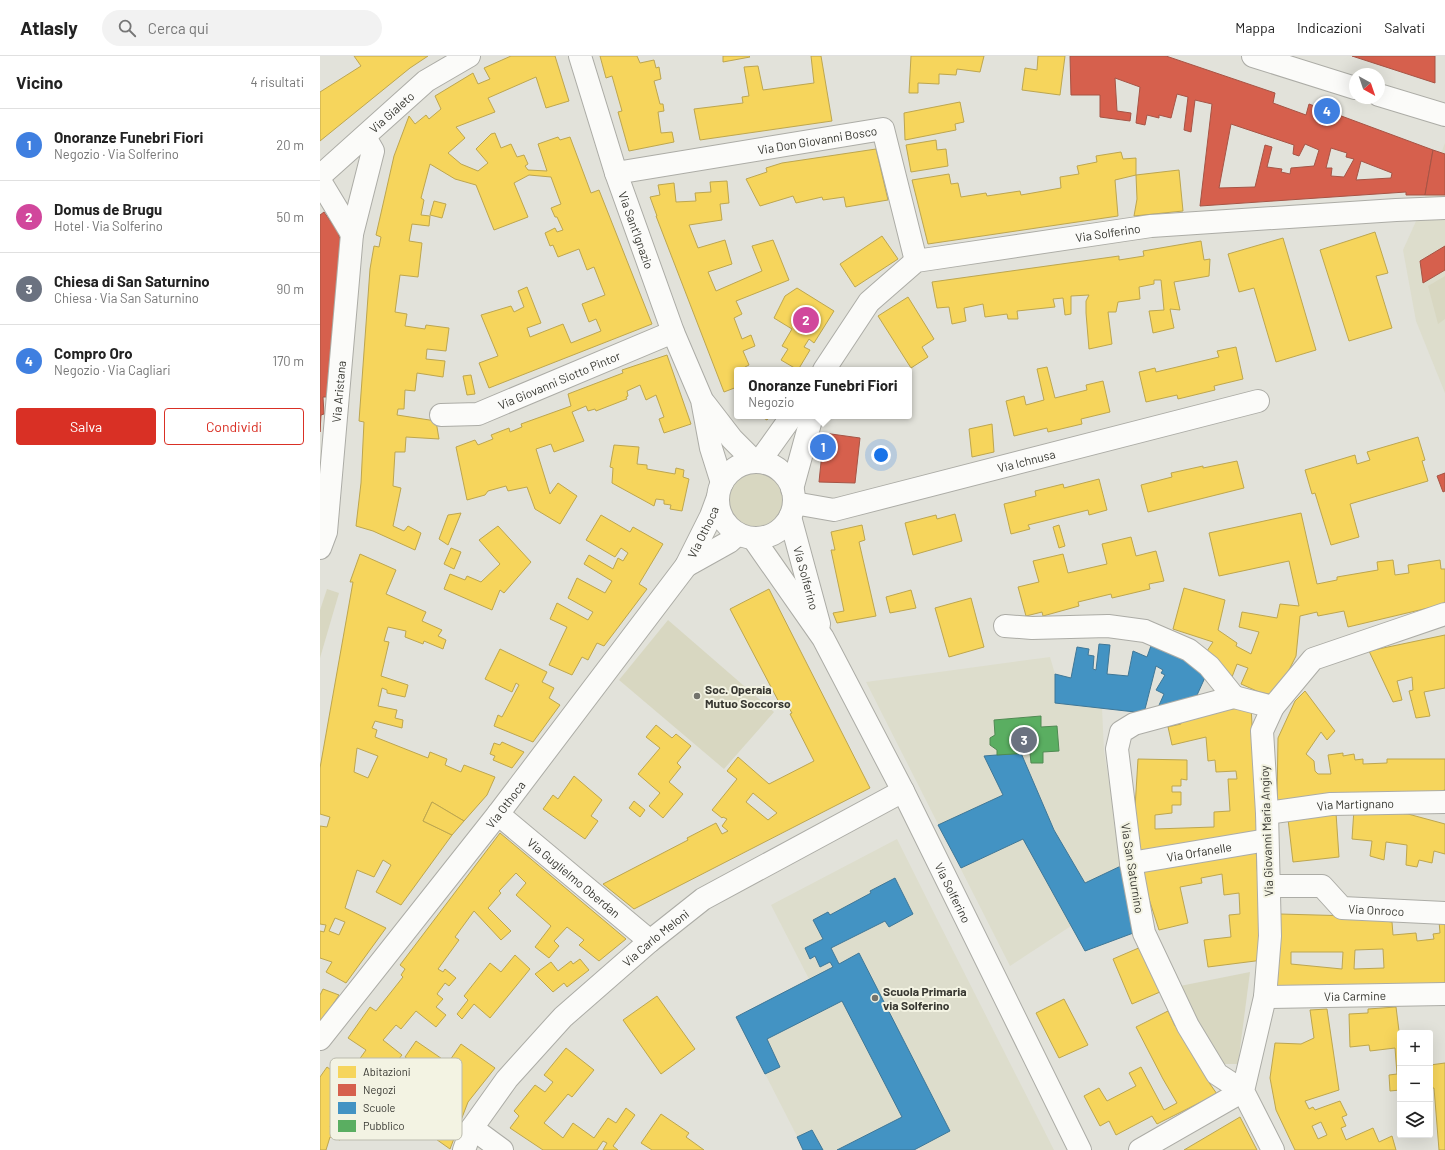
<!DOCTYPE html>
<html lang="it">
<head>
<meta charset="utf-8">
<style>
	body { margin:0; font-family:Barlow,sans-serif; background:#f2f2f2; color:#222 }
	.controls { position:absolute; right:12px; bottom:12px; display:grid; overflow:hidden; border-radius:4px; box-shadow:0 4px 16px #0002 }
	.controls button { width:36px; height:36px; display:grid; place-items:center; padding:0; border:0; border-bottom:1px solid #e0e0e0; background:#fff; color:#222; font:20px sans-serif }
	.compass { position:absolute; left:1029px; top:12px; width:36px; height:36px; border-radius:50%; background:#fff; box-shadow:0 4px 16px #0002; rotate:140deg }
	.you { position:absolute; left:561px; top:399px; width:14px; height:14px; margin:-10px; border:3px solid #fff; border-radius:50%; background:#1a73e8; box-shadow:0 0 0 6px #1a73e833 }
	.badge { display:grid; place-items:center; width:26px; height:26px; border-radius:50%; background:#d93025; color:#fff; font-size:13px; font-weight:700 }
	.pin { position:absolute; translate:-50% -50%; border:2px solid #fff; box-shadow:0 1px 4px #0006 }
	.popup { position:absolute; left:414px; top:311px; width:178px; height:52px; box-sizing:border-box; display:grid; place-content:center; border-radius:4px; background:#fff; filter:drop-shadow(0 1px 3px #0005); font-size:13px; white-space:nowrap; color:#767676 }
	.popup b { font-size:15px; color:#222 }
	.popup::after { content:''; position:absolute; left:50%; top:100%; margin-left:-8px; border:8px solid transparent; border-top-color:#fff }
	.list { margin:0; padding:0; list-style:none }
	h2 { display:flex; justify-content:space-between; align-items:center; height:52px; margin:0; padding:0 16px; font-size:17px }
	h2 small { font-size:13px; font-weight:400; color:#767676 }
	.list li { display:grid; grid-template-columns:26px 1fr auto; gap:12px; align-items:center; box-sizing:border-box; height:72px; padding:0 16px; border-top:1px solid #e0e0e0 }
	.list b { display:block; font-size:15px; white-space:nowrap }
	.list p { margin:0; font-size:13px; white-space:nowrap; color:#767676 }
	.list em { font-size:13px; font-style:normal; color:#767676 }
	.actions { display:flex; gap:8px; padding:12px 16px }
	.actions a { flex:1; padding:9px 0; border:1px solid #d93025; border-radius:4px; text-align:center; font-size:14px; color:#d93025 }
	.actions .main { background:#d93025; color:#fff }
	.icon { flex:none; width:22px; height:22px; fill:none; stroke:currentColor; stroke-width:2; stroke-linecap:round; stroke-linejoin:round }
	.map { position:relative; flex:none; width:1125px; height:1094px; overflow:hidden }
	header { display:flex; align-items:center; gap:24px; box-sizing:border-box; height:56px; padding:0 20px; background:#fff; border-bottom:1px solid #e0e0e0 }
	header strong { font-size:19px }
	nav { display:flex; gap:22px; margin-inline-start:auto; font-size:14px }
	.search { width:280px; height:36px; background:#f2f2f2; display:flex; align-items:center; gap:10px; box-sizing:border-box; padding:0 14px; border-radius:22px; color:#767676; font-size:15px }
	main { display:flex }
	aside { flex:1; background:#fff }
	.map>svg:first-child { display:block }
</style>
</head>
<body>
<header>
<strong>Atlasly</strong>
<div class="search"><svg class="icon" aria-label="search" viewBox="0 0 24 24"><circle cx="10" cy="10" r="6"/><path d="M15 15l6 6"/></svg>Cerca qui</div>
<nav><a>Mappa</a><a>Indicazioni</a><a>Salvati</a></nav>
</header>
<main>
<aside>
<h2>Vicino<small>4 risultati</small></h2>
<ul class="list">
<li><span class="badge" style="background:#3f7fe0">1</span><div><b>Onoranze Funebri Fiori</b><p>Negozio · Via Solferino</p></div><em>20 m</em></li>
<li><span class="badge" style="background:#d1479c">2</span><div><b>Domus de Brugu</b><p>Hotel · Via Solferino</p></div><em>50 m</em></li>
<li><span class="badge" style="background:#6b7280">3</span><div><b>Chiesa di San Saturnino</b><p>Chiesa · Via San Saturnino</p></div><em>90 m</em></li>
<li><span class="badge" style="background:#3f7fe0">4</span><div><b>Compro Oro</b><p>Negozio · Via Cagliari</p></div><em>170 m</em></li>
</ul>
<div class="actions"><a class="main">Salva</a><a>Condividi</a></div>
</aside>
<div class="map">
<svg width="1125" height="1094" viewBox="0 0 1125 1094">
	<rect width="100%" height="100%" fill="#e2e2da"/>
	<g fill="#ddc">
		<polygon points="1125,87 1125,337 1096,265 1083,194 1097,163"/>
		<polygon points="730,601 735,618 736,647 782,652 784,695 809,850 816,876 765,895 751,870 690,910 546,626"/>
		<polygon points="577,783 614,857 734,1094 600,1094 599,1091 594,1094 484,1094 416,961 489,923 451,849"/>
	</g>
	<g fill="#d8d7c1">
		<polygon points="1125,220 1125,263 1118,268 1108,230"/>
		<circle cx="436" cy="444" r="31"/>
		<polygon points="7,533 19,537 0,602 0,554"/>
		<polygon points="348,564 454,656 404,713 299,624"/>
		<polygon points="930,916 918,1008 901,1008 860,930"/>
	</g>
	<g fill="#f6d55c" stroke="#bda64f" fill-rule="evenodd">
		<polygon points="34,0 108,0 90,12 0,85 0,36 41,10"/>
		<polygon points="191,0 235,0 249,45 226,52 216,21 168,42 175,56 136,71 145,82 128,97 141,108 158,115 168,107 156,93 171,78 175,77 181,92 191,88 197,101 204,99 208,108 205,110 208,114 227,115 218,88 238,81 240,84 250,81 271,137 279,134 332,268 169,332 159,307 178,300 161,259 191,250 194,256 204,251 198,235 207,231 221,267 207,272 210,281 243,268 251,287 281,275 276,263 269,266 262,248 285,239 274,211 267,214 259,193 238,201 233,189 230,190 225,177 235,172 237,176 243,174 237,161 235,161 231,152 241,148 231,121 209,119 194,127 208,161 174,174 156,129 135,123 110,108 101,142 104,144 101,159 110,160 109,170 92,168 89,185 102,187 98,221 80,219 75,256 87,258 85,270 105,273 106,269 129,272 126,295 107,293 106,303 125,305 123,321 97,317 95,335 85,334 84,353 78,353 77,359 116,365 119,383 86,381 85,396 75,396 73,430 81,432 73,470 84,475 88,470 101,477 95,494 53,475 36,470 41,427 44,366 39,365 50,213 54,190 59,191 61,181 56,179 74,100 89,60 95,68 106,59 109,63 121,53 115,40 153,17 158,28 170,23 164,12"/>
		<polygon points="280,0 317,0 320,7 334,4 336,12 339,11 341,23 334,25 340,48 343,48 344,55 338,56 341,77 352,76 354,86 309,95 298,56 302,55 292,20 286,22"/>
		<polygon points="403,0 429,0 430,1 403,6"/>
		<polygon points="491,0 501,0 512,65 380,84 374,53 423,47 422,41 429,40 424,11 438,10 443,34 494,27"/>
		<polygon points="591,0 664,0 660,16 637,13 636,19 619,18 619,28 598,27 598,37 589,37"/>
		<polygon points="718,0 745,0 740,39 702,34 705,12 717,14"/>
		<polygon points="640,46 644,66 635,68 636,74 585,84 584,57"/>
		<polygon points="616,84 617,94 626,93 628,110 591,116 586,89"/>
		<polygon points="556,93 568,144 526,151 524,141 503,144 502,141 476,147 473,140 440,150 426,123 447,116 446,112 462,107"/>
		<polygon points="801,96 803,103 816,102 816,119 859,114 863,155 814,160 817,143 816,119 795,124 798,160 608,188 592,124 629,118 631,128 638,127 641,141 666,137 667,140 700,135 701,139 741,132 740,121 759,118 757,110 777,106 776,100"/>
		<polygon points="407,125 409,147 400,148 402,164 369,169 378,192 405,184 412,208 388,216 396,235 442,215 432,190 453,184 469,224 416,245 422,258 414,262 422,283 431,279 435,290 423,295 429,309 425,311 426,314 417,314 417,331 404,336 336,160 337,160 330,141 340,139 338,129 354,127 356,146 376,145 375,137 391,136 390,126"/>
		<polygon points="114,145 126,148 122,162 110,159"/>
		<polygon points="1055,176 1068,217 1056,220 1072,272 1029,285 1000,194"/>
		<polygon points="562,180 578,203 535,231 520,208"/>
		<polygon points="963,182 996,294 956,306 934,232 919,236 908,198"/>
		<polygon points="881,185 884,204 890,203 889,220 854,226 860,254 850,253 854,272 833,277 829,255 844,254 841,224 834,224 834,228 819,231 820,243 798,246 796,256 788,256 792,288 769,293 766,257 766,245 769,239 751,240 751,258 745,259 743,242 733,243 735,251 697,255 698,263 688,263 687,258 665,261 663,248 644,252 646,265 632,268 629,251 617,252 612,226 799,200 799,204 824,200 823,195"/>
		<polygon points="477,232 514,255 494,287 489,283 484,291 490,294 478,314 461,304 468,293 462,290 472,273 454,262 465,240"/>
		<polygon points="588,241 614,283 602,291 608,301 591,312 558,260"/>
		<polygon points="916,291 923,323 894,330 895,334 858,343 857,339 826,346 819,316 835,312 836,316 899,301 897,295"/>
		<polygon points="347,299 371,368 344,377 339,363 344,361 336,339 326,344 320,329 307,335 308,340 306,341 307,343 276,355 275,353 268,355 266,350 252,356 264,385 234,396 231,388 216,393 230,438 238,427 257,440 240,468 215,453 207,431 188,435 186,430 168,435 165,439 147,444 136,391 155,384 158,389 173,383 171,379 189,372 190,376 202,371 201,368 251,350 248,338 303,317 302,314"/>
		<polygon points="727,311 735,342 767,334 766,329 783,325 790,356 761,363 762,368 728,376 727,372 694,380 686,345 704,340 706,349 724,344 717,313"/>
		<polygon points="151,319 155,338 147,339 143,320"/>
		<polygon points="440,360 450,360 447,364"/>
		<polygon points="672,368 674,396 652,401 649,373"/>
		<polygon points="1098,381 1105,404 1102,405 1108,425 1030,448 1039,481 1011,489 995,437 992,438 985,414 1035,399 1037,408 1050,404 1047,396"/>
		<polygon points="294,389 319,391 317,408 327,409 327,413 355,418 356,412 364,414 363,421 369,423 362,455 350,453 351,449 344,448 344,444 336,443 334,450 292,427 293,412 290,411"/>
		<polygon points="917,405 924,432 828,456 821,429 852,421 851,417 883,410 883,412"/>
		<polygon points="779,423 787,454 769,459 768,454 708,469 710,473 691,478 684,448 716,440 715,435 743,428 744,432"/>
		<polygon points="141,457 128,489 119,483 128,459"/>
		<polygon points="981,457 997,528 1017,524 1017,521 1058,514 1057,506 1073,504 1075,519 1089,517 1088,509 1120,504 1121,513 1125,513 1125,548 1028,571 1024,555 998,560 997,556 980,560 976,600 956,640 939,636 921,628 928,612 917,608 912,621 882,596 887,595 893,586 853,573 864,532 905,544 898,574 917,587 916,590 931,598 939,576 919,571 922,556 957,562 960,548 979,550 969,505 899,520 889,477"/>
		<polygon points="635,458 642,485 593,499 585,467 616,459 617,463"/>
		<polygon points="281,459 310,476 313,471 343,488 319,528 327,533 284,590 277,587 268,604 262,601 252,619 229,609 247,571 230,563 237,547 268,564 273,556 248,542 257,522 285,537 292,525 264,508 269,499 293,513 298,502 303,505 308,497 301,492 295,501 266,484"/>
		<polygon points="542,469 545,484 539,486 556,560 517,567 513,557 524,555 511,494 515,494 511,476"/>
		<polygon points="739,469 745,490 739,492 733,471"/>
		<polygon points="178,470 211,506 184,537 180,534 172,554 124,533 130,518 145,524 147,520 161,526 180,508 159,484"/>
		<polygon points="811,481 816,500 836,495 844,525 829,528 830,533 792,542 791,538 758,546 759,550 723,560 722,556 706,560 698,531 719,526 713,505 743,498 748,517 787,508 782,488"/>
		<polygon points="131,492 141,496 134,513 124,508"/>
		<path d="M40 498 76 514 66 538 106 556 102 565 122 574 118 580 126 584 123 593 104 585 103 588 85 581 86 575 68 571 64 585 69 586 61 620 88 629 85 641 67 637V634L62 632 58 650 77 654 75 662 83 664 82 672 55 665 52 672 57 674 55 681 108 702 110 696 127 703 125 709 141 716 144 709 175 721 167 739 144 765 112 746 103 765 132 779 81 849 56 836 71 809 63 804 54 821 37 814 25 852 66 872 26 927 6 916 12 906 0 902V875L4 876 6 869 0 868V770L7 771 10 761 0 758V712L33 526H30ZM37 692 58 700 48 722 34 716ZM15 862 25 866 19 879 9 875Z"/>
		<path d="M449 533 550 732 314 853 283 828 368 784 367 782 396 767 402 778 408 775 402 770 407 763 403 761 402 762 392 754 417 723 407 715 418 701 449 728 494 705 470 658 472 657 466 647 461 650 410 553ZM433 737 457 757 448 764 426 746Z"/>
		<polygon points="591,534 596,552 570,557 566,541"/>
		<polygon points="651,542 664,591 629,601 615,552"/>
		<polygon points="1125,579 1125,632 1104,636 1110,660 1096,662 1089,635 1093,634 1092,621 1077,625 1082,644 1073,646 1049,595"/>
		<polygon points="180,593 227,616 222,626 234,632 229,642 240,649 213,686 174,670 178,659 182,661 199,629 196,627 192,636 165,623"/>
		<polygon points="985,635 1015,675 1007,684 1001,676 986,698 994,705 995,715 998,718 1011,718 1008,699 1023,697 1023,700 1034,698 1035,704 1043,703 1043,708 1067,707 1067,703 1125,703 1125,734 1105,739 957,748 958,682 975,645"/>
		<polygon points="931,650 938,781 819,796 815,752 818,703 867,704 867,724 861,723 861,730 852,730 852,736 861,736 861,749 852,749 852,757 835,759 835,773 894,771 894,756 910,755 908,723 917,723 916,715 896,716 895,704 888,705 886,681 852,689 848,671 861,668 860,661"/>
		<polygon points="336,669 352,682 356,678 371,690 357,707 361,711 349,726 363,738 343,762 329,750 340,737 318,718 340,692 326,681"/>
		<polygon points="182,686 204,696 192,712 173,704 175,700 170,698 174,687 180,689"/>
		<polygon points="254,720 282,744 271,760 278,765 265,783 223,753 233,739 238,743"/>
		<polygon points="314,745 325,754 320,761 309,752"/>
		<polygon points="112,746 144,765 132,779 103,765"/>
		<polygon points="1034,753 1088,758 1125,768 1125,798 1114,795 1112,807 1099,804 1097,811 1086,809 1087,789 1066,786 1064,804 1050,800 1052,785 1032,783"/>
		<polygon points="1016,757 1019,801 973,806 968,763"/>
		<polygon points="180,777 306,883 279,905 259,889 264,884 247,871 234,885 239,890 229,902 215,891 231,870 196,839 206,827 196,817 179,835 181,837 168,852 191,875 181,884 154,855 135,881 139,884 118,913 123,916 125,913 136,922 129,930 125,927 117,938 123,943 116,951 126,959 116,971 96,955 81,973 76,969 63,984 82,999 69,1015 72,1017 58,1037 62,1039 54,1055 65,1062 60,1070 52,1066 49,1073 38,1073 43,1058 19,1046 16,1051 20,1053 10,1071 24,1071 20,1084 10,1081 6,1094 0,1094 0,1021 7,1011 21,1021 31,1005 36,1008 46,994 28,982 50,951 56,955 83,921 81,919 85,913 80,909"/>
		<polygon points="936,793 943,904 888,911 884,884 911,881 909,859 920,858 919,837 904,839 902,818 881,822 882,827 860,831 868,867 839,874 820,815"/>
		<path d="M960 858 1032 860 1072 866 1073 879 1096 877 1097 885 1114 883 1113 878 1120 877 1119 865 1125 864V932L957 936ZM1063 893 1064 912 1034 913 1035 894ZM971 896H1023L1022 913 971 908Z"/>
		<polygon points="821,891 840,936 812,948 793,903"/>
		<polygon points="195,899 210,913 170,962 154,948 142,963 137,958 148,944 144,940 170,907 181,916"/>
		<polygon points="260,903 269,914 247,931 244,927 233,936 215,918 231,906 238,915 251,905 253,908"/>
		<polygon points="3,933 19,939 0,968 0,939"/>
		<polygon points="337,940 375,993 341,1018 303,964"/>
		<polygon points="744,943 768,989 739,1002 716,957"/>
		<polygon points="1076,951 1080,983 1080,1034 1070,1035 1069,1019 1077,1018 1075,992 1050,995 1049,989 1030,991 1029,958 1048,957 1048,953"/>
		<path d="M1007 953 1019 1034 985 1045 989 1053 993 1051 995 1054 1020 1045 1027 1059 1022 1061 1026 1070 1021 1072 1026 1084 1053 1072 1059 1086 1072 1080 1076 1094H975L956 1054 950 1022 955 987 981 988 994 982 990 954ZM1001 1066 1007 1079 998 1083 992 1070Z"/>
		<polygon points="848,955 855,970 858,968 890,1028 897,1038 837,1068 832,1060 796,1079 789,1065 780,1070 764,1040 779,1032 787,1045 816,1030 809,1017 821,1011 844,1054 857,1047 843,1023 816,971"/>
		<polygon points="96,985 128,1007 141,988 175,1012 148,1046 130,1093 113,1081 117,1075 104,1066 112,1054 102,1047 93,1061 86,1056 100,1036 103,1038 113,1022 130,1034 132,1030 104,1011 102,1013 85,1001"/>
		<polygon points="246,992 274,1014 252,1041 248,1038 224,1067 243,1082 253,1067 274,1082 288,1062 296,1067 306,1052 315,1059 293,1090 298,1094 283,1094 287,1087 283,1085 277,1094 223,1094 190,1072 199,1060 194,1055 215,1029 225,1036 233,1026 224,1019"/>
		<polygon points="1125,1007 1125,1094 1119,1094 1114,1032 1110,1032 1110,1009"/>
		<polygon points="341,1058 369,1077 366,1081 384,1094 332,1094 321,1087"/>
		<polygon points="920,1061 937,1094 864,1094"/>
	</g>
	<g fill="#d6604d" stroke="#a65445" fill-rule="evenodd">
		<path d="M750 0H846L955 37 953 47 986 59 989 48 1113 94 1105 139H1086V136L880 150 892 48 875 44 871 76 864 74 868 41 857 38 851 62 839 59V62L827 59 825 69 816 67 820 31 795 22 797 55 811 57 810 65 780 61V39H751ZM911 68 974 89 973 98 979 100 985 88 999 94 994 110 971 112 970 118 961 116 962 113 947 111 952 91 945 89 935 131 899 132ZM1011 92 1027 97 1026 101 1034 103 1024 121 1011 120 1012 112H1006ZM1041 105 1072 117 1071 122 1036 124Z"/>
		<polygon points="1032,0 1115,0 1115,27"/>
		<polygon points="1113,94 1125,98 1125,139 1105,139"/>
		<polygon points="4,156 18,176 23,194 9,341 3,341 4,358 1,359 0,376 0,159"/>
		<polygon points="1125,190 1125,214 1103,227 1100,205"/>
		<polygon points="504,377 540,382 535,427 499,426"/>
		<polygon points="1125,417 1125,435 1123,436 1117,420"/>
	</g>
	<g fill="#4393c3" stroke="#3f7797">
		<polygon points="832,587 880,609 887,617 873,648 836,656 844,638 836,634 845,619 841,617 843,614 836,610 824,657 735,647 735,618 751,622 757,591 769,593 768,599 774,600 773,613 776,614 779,588 790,589 787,618 808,620 813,595 827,601"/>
		<polygon points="701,697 734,774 765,827 803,809 816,876 765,895 703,783 641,812 618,769 683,739 664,700"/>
		<polygon points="575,822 593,858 569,871 565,865 511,892 519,908 539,897 630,1075 594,1094 517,1094 582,1061 522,945 447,983 460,1011 445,1018 416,961 513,911 510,906 500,911 495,900 490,903 485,892 503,883 493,864 508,856 510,859 551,837 550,835"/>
		<polygon points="492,1074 503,1094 483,1094 477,1081"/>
	</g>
	<polygon fill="#5aae61" stroke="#508a53" points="721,660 721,671 737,670 739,695 723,696 723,707 711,707 710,697 677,699 677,694 670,689 670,682 675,679 674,664"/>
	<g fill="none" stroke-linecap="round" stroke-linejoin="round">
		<defs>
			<g id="street">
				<path id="s1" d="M296 117 563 73 596 205"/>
				<path id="s2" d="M0 120 106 25 149 0"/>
				<polyline points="0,125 32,178"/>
				<path id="s3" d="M121 359 158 358 353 276"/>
				<path id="s4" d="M474 447 514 454 938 345"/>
				<path id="s5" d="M0 492 6 476 32 178 53 95 45 81"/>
				<polyline points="685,570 712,572 788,570 825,575 869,594 889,610 914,641"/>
				<path id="s6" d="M947 757 1011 748 1125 746"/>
				<path id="s7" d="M178 758 330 885"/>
				<path id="s8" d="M811 807 947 784"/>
				<path id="s9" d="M949 830H1002L1022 852 1125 857"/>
				<path id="s10" d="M945 941 1125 938"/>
				<polyline points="923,1035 897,1018 868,970 824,877 811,807 797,693 801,676 814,668 914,641 953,651"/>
				<polyline points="152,1072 182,1094"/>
				<path id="s11" d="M144 1094 152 1072 187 1023 243 961 330 885 383 843 583 735"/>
				<polyline points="820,1094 923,1035"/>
				<polyline points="953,1094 923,1035 945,941 950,880 947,757 942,675 953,651 993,603 1125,558"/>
			</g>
			<g id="secondary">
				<path id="s12" d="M260 0 296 117 353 276 382 344 391 392 402 427"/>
				<polyline points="933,0 1035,32"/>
				<polyline points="1059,39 1125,59"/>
				<path id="s13" d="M504 314 549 246 596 205 831 170 1076 154 1125 152"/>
				<polyline points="385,348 412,383 435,406"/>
				<circle cx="436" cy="444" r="38"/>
				<polyline points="439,406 472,360"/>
				<polyline points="472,433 492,360"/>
				<path id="s14" d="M470 461 499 568"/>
				<path id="s15" d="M433 482 503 582 583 735 760 1094"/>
				<polyline points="366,510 409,486 418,478"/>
				<path id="s16" d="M0 983 178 758 366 510 391 460 398 441"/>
			</g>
		</defs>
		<use href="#street" stroke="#acaca6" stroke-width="24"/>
		<use href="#secondary" stroke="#acaca6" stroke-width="24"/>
		<use href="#street" stroke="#fbfbf9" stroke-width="22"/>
		<use href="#secondary" stroke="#fbfbf9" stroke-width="22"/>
	</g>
	<g fill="#73736c" stroke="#f3f3e3" stroke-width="1.5">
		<circle cx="377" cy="640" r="4"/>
		<circle cx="555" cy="942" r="4"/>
	</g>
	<g text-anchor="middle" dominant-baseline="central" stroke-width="4" stroke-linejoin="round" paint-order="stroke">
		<g font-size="12" fill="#373731" stroke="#f3f3e3">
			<text stroke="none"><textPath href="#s2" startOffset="96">Via Gialeto</textPath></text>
			<text stroke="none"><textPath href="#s1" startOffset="204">Via Don Giovanni Bosco</textPath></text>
			<text stroke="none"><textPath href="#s12" startOffset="183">Via Sant'Ignazio</textPath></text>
			<text stroke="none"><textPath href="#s13" startOffset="338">Via Solferino</textPath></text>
			<text stroke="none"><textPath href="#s3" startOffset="125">Via Giovanni Siotto Pintor</textPath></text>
			<text stroke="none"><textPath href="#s5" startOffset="158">Via Aristana</textPath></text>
			<text stroke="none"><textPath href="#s4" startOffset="239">Via Ichnusa</textPath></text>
			<text stroke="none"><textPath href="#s16" startOffset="636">Via Othoca</textPath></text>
			<text stroke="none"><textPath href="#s14" startOffset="63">Via Solferino</textPath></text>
			<text stroke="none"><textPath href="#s16" startOffset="299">Via Othoca</textPath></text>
			<text stroke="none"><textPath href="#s6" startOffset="89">Via Martignano</textPath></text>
			<text transform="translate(946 775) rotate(-92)">Via Giovanni Maria Angioy</text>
			<text stroke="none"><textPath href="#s8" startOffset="69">Via Orfanelle</textPath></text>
			<text transform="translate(813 812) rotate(81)">Via San Saturnino</text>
			<text stroke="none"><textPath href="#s7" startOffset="99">Via Guglielmo Oberdan</textPath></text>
			<text stroke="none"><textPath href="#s15" startOffset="408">Via Solferino</textPath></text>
			<text stroke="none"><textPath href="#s9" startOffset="117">Via Onroco</textPath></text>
			<text stroke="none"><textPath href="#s11" startOffset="289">Via Carlo Meloni</textPath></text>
			<text stroke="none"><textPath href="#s10" startOffset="90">Via Carmine</textPath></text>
		</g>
		<g font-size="12" font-weight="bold" fill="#373731" stroke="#f3f3e3" text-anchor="start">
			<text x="385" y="633">Soc. Operaia<tspan x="385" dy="14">Mutuo Soccorso</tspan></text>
			<text x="563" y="935">Scuola Primaria<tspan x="563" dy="14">via Solferino</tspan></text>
		</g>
	</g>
	<rect x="10" y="1002" width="132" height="82" rx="6" fill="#f3f3e3" stroke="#bbbbae" stroke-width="1"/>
	<rect x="18" y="1010" width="18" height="12" fill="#f6d55c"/>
	<rect x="18" y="1028" width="18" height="12" fill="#d6604d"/>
	<rect x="18" y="1046" width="18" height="12" fill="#4393c3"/>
	<rect x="18" y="1064" width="18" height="12" fill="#5aae61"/>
	<g font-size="11" fill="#373731">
		<text x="43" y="1020">Abitazioni</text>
		<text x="43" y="1038">Negozi</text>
		<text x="43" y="1056">Scuole</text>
		<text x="43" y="1074">Pubblico</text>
	</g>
</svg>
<div class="controls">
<button>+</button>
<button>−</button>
<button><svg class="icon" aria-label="layers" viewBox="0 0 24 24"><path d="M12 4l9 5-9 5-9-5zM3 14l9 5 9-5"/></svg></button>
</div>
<svg class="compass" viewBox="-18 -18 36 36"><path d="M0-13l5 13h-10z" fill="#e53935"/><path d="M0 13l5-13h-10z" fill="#767676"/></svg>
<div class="you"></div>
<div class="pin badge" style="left:503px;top:391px;background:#3f7fe0">1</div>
<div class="popup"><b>Onoranze Funebri Fiori</b>Negozio</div>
<div class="pin badge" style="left:486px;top:264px;background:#d1479c">2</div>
<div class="pin badge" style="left:704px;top:684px;background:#6b7280">3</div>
<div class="pin badge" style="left:1007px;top:55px;background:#3f7fe0">4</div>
</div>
</main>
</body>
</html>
